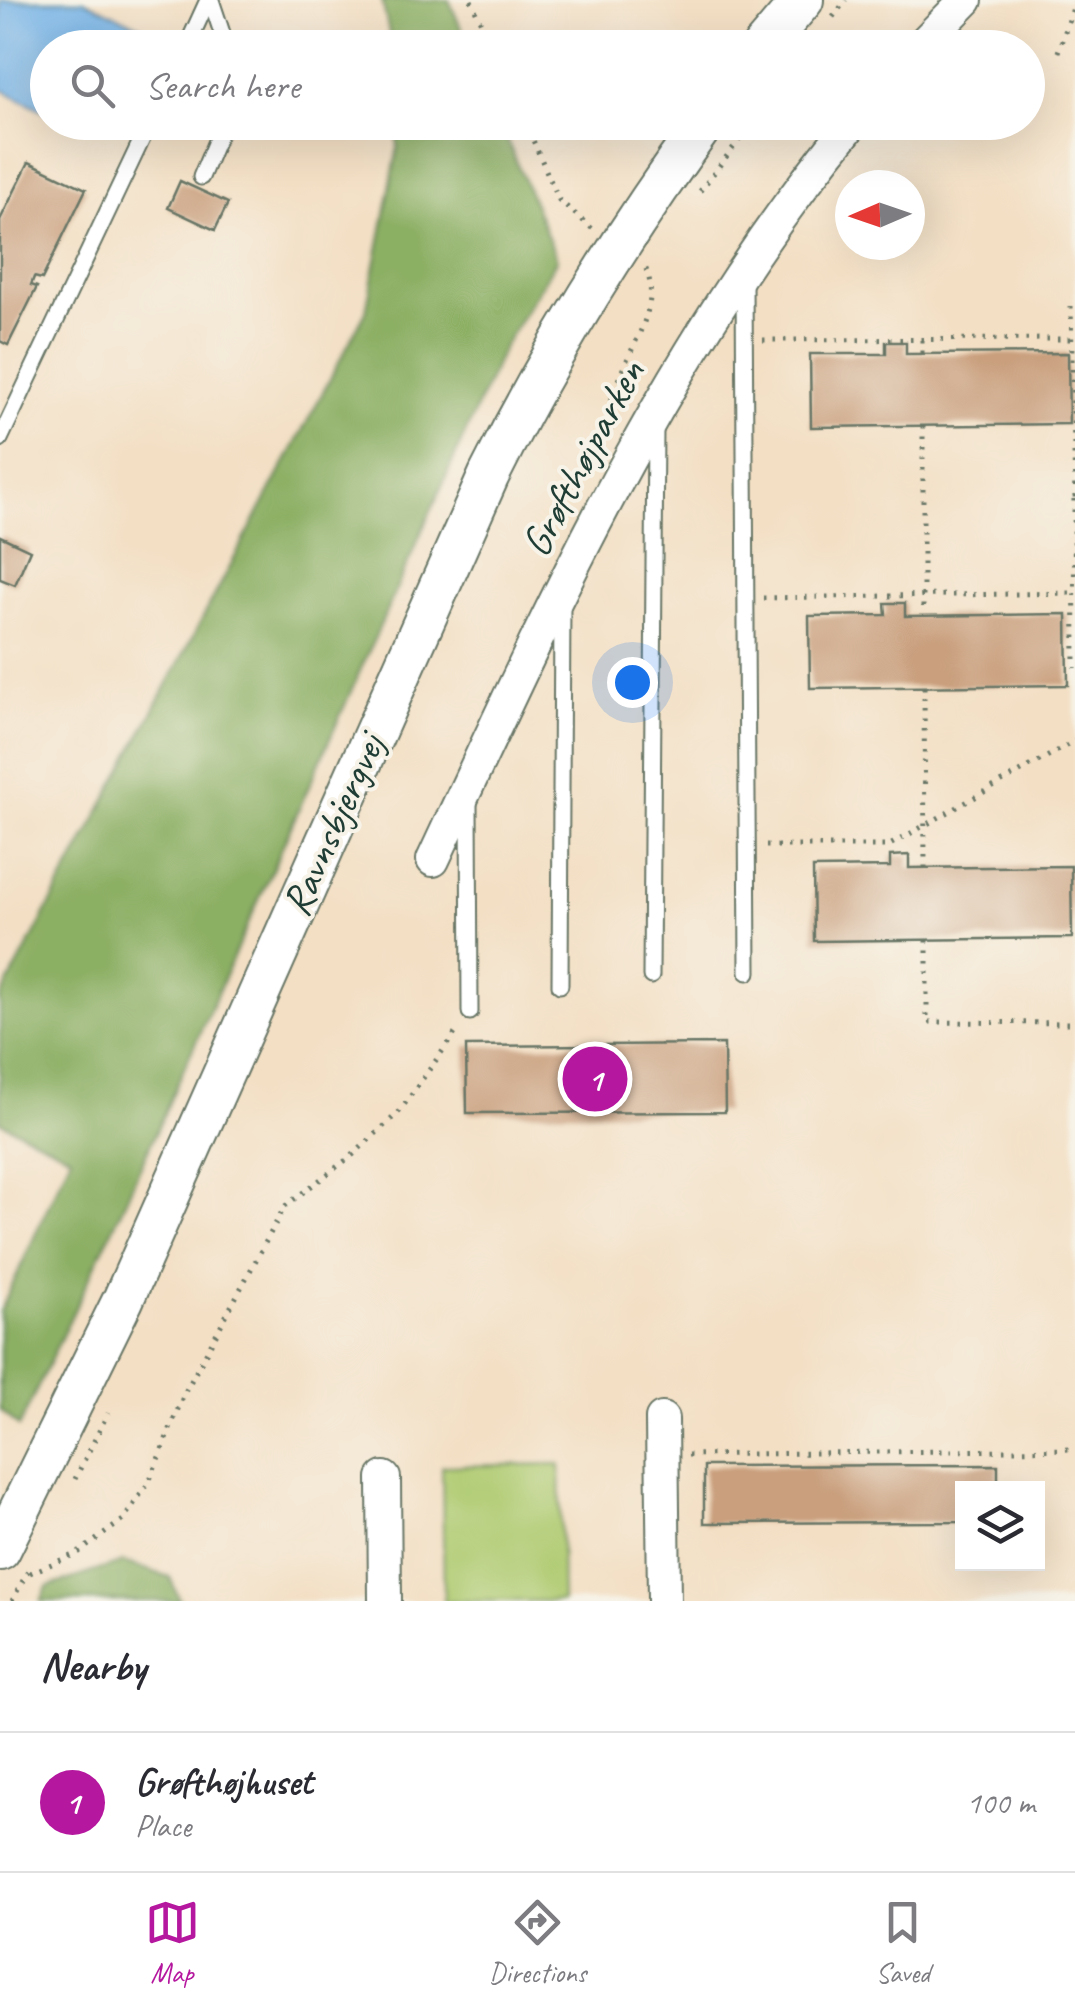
<!DOCTYPE html>
<html lang="en">
<head>
<meta charset="utf-8">
<style>
	body { margin:0; font-family:Caveat,sans-serif; background:#f2f2f3; color:#2b2b33 }
	.controls { position:absolute; right:30px; bottom:30px; display:grid; overflow:hidden; border-radius:0px; box-shadow:0 10px 40px #0002 }
	.controls button { width:90px; height:90px; display:grid; place-items:center; padding:0; border:0; border-bottom:2px solid #e1e1e2; background:#fff; color:#2b2b33; font:50px sans-serif }
	.compass { position:absolute; left:835px; top:170px; width:90px; height:90px; border-radius:50%; background:#fff; box-shadow:0 10px 40px #0002; rotate:268deg }
	.you { position:absolute; left:632px; top:682px; width:35px; height:35px; margin:-25px; border:8px solid #fff; border-radius:50%; background:#1a73e8; box-shadow:0 0 0 15px #1a73e833 }
	.badge { display:grid; place-items:center; width:65px; height:65px; border-radius:50%; background:#b5179e; color:#fff; font-size:32px; font-weight:700 }
	.pin { position:absolute; translate:-50% -50%; border:5px solid #fff; box-shadow:0 2px 10px #0006 }
	.list { margin:0; padding:0; list-style:none }
	h2 { display:flex; justify-content:space-between; align-items:center; height:130px; margin:0; padding:0 40px; font-size:42px }
	h2 small { font-size:32px; font-weight:400; color:#7c7c81 }
	.list li { display:grid; grid-template-columns:65px 1fr auto; gap:30px; align-items:center; box-sizing:border-box; height:140px; padding:0 40px; border-top:2px solid #e1e1e2 }
	.list b { display:block; font-size:38px; white-space:nowrap }
	.list p { margin:0; font-size:32px; white-space:nowrap; color:#7c7c81 }
	.list em { font-size:32px; font-style:normal; color:#7c7c81 }
	.icon { flex:none; width:55px; height:55px; fill:none; stroke:currentColor; stroke-width:2; stroke-linecap:round; stroke-linejoin:round }
	.map { position:relative; flex:none; width:1075px; height:1601px; overflow:hidden }
	.search { position:absolute; background:#fff; box-shadow:0 10px 40px #0002; left:30px; right:30px; top:30px; height:110px; display:flex; align-items:center; gap:25px; box-sizing:border-box; padding:0 35px; border-radius:55px; color:#7c7c81; font-size:38px }
	.sheet { height:270px; background:#fff }
	nav { display:flex; justify-content:space-around; align-items:center; box-sizing:border-box; height:140px; border-top:2px solid #e1e1e2; background:#fff; font-size:28px; color:#7c7c81 }
	nav a { display:grid; justify-items:center; gap:5px }
	nav .on { color:#b5179e }
	.map>svg:first-child { display:block }
</style>
</head>
<body>
<div class="map">
<svg width="1075" height="1601" viewBox="0 0 1075 1601">
	<rect width="100%" height="100%" fill="#f7f3e8"/>
	<filter id="ink" filterUnits="userSpaceOnUse"><feTurbulence type="fractalNoise" baseFrequency=".01" numOctaves="2"/><feDisplacementMap in="SourceGraphic" scale="20" xChannelSelector="R" yChannelSelector="G"/><feConvolveMatrix kernelMatrix="1 2 1 2 8 2 1 2 1" color-interpolation-filters="sRGB"/></filter>
	<filter id="wash" filterUnits="userSpaceOnUse"><feTurbulence type="fractalNoise" baseFrequency=".0048" numOctaves="4" result="noise"/><feDisplacementMap in="SourceGraphic" scale="40" xChannelSelector="R" yChannelSelector="G"/><feGaussianBlur stdDeviation="2.25" result="paint"/><feColorMatrix in="noise" values="0 0 0 0 0 0 0 0 0 0 0 0 0 0 0 0 0 1.4 0 .05"/><feComposite in="paint" operator="in"/></filter>
	<g filter="url(#wash)">
		<rect width="100%" height="100%" fill="#f3dfc4"/>
		<polygon fill="#afcb71" stroke="#678452" stroke-width="2.5" points="560,1464 562,1601 444,1601 442,1466"/>
		<g fill="#8baf63" stroke="#55764c" stroke-width="2.5">
			<polygon points="382,0 449,0 469,47 392,47"/>
			<polygon points="396,123 500,123 557,259 503,348 120,1213 19,1427 0,1409 0,1312 71,1156 0,1122 0,999 366,311 398,147"/>
			<polygon points="123,1562 170,1577 180,1601 41,1601 47,1587"/>
		</g>
		<polygon fill="#74b2e7" stroke="#4a788e" stroke-width="2.5" points="0,0 83,0 166,38 161,47 48,48 47,112 0,89"/>
		<g id="blocks">
			<g fill="#c99f7d">
				<polygon points="29,162 86,189 42,279 34,277 31,285 37,287 8,345 0,341 0,220"/>
				<polygon points="180,181 228,203 215,230 168,208"/>
				<polygon points="886,342 906,342 906,354 1068,353 1069,424 811,427 810,354 886,354"/>
				<polygon points="0,536 30,550 15,585 0,579"/>
				<polygon points="885,603 905,603 905,616 1067,614 1068,685 810,688 809,616 886,615"/>
				<polygon points="909,855 909,868 1071,866 1072,938 814,941 813,868 890,867 890,856"/>
				<polygon points="724,1044 725,1112 467,1113 466,1046"/>
				<polygon points="998,1465 998,1488 962,1488 962,1522 704,1523 704,1466"/>
			</g>
		</g>
	</g>
	<g filter="url(#ink)">
		<use href="#blocks" fill-opacity="0" stroke="#697666" stroke-width="2.5"/>
		<g fill="none" stroke-linecap="round" stroke-linejoin="round">
			<defs>
				<g id="service">
					<polyline points="211,0 227,48"/>
					<polyline points="186,48 208,0"/>
					<polyline points="201,177 224,122"/>
					<polyline points="744,281 748,972"/>
					<polyline points="0,439 150,122"/>
					<polyline points="469,801 470,1012"/>
					<polyline points="651,976 655,427"/>
					<polyline points="560,985 562,604"/>
				</g>
				<g id="minor">
					<polyline points="919,48 966,0"/>
					<path d="M433 860C553 602 670 343 853 122"/>
					<polyline points="662,1419 664,1601"/>
					<polyline points="384,1478 385,1601"/>
				</g>
				<g id="tertiary">
					<polyline points="762,48 803,0"/>
					<path d="M0 1550 123 1300 489 475C551 350 623 235 705 122"/>
				</g>
			</defs>
			<use href="#service" stroke="#697666" stroke-width="19"/>
			<use href="#minor" stroke="#697666" stroke-width="36"/>
			<use href="#tertiary" stroke="#697666" stroke-width="44"/>
			<g stroke="#697666" stroke-width="5" stroke-dasharray="2.5 8" stroke-linecap="butt">
				<polyline points="471,0 492,48"/>
				<polyline points="833,17 846,0"/>
				<polyline points="1058,52 1075,2"/>
				<polyline points="525,122 559,200 595,231"/>
				<polyline points="700,191 753,122"/>
				<polyline points="1071,306 1075,499"/>
				<polyline points="763,340 1075,339"/>
				<polyline points="922,340 922,354"/>
				<polyline points="923,426 923,615"/>
				<path d="M611 431C598 376 672 318 644 265"/>
				<polyline points="1074,499 1075,668"/>
				<polyline points="763,598 1075,593"/>
				<polyline points="924,687 925,868"/>
				<polyline points="766,846 888,846 1075,741"/>
				<polyline points="927,940 927,1022 1075,1023"/>
				<polyline points="688,1455 1075,1449"/>
				<polyline points="75,1479 108,1413"/>
				<polyline points="30,1573 78,1553 123,1520 149,1482 184,1394 285,1206 354,1154 399,1112 459,1028"/>
				<polyline points="12,1601 29,1569"/>
			</g>
			<use href="#service" stroke="#fff" stroke-width="15"/>
			<use href="#minor" stroke="#fff" stroke-width="32"/>
			<use href="#tertiary" stroke="#fff" stroke-width="40"/>
		</g>
	</g>
	<g text-anchor="middle" dominant-baseline="central" stroke-width="8" stroke-linejoin="round" paint-order="stroke">
		<g font-size="42" fill="#1f3d34" stroke="#f7f3e8">
			<text transform="translate(583 458) rotate(-62)">Grøfthøjparken</text>
			<text transform="translate(333 825) rotate(-66)">Ravnsbjergvej</text>
		</g>
	</g>
</svg>
<div class="controls">
<button><svg class="icon" aria-label="layers" viewBox="0 0 24 24"><path d="M12 4l9 5-9 5-9-5zM3 14l9 5 9-5"/></svg></button>
</div>
<svg class="compass" viewBox="-18 -18 36 36"><path d="M0-13l5 13h-10z" fill="#e53935"/><path d="M0 13l5-13h-10z" fill="#7c7c81"/></svg>
<div class="you"></div>
<div class="pin badge" style="left:595px;top:1079px">1</div>
<div class="search"><svg class="icon" aria-label="search" viewBox="0 0 24 24"><circle cx="10" cy="10" r="6"/><path d="M15 15l6 6"/></svg>Search here</div>
</div>
<section class="sheet">
<h2>Nearby<small></small></h2>
<ul class="list">
<li><span class="badge">1</span><div><b>Grøfthøjhuset</b><p>Place</p></div><em>100 m</em></li>
</ul>
</section>
<nav>
<a class="on"><svg class="icon" aria-label="map" viewBox="0 0 24 24"><path d="M3 6l6-2 6 2 6-2v14l-6 2-6-2-6 2zM9 4v14M15 6v14"/></svg>Map</a>
<a><svg class="icon" aria-label="directions" viewBox="0 0 24 24"><path d="M12 3l9 9-9 9-9-9zM9 14v-3h6M13 9l2 2-2 2"/></svg>Directions</a>
<a><svg class="icon" aria-label="saved" viewBox="0 0 24 24"><path d="M7 4h10v16l-5-4-5 4z"/></svg>Saved</a>
</nav>
</body>
</html>
